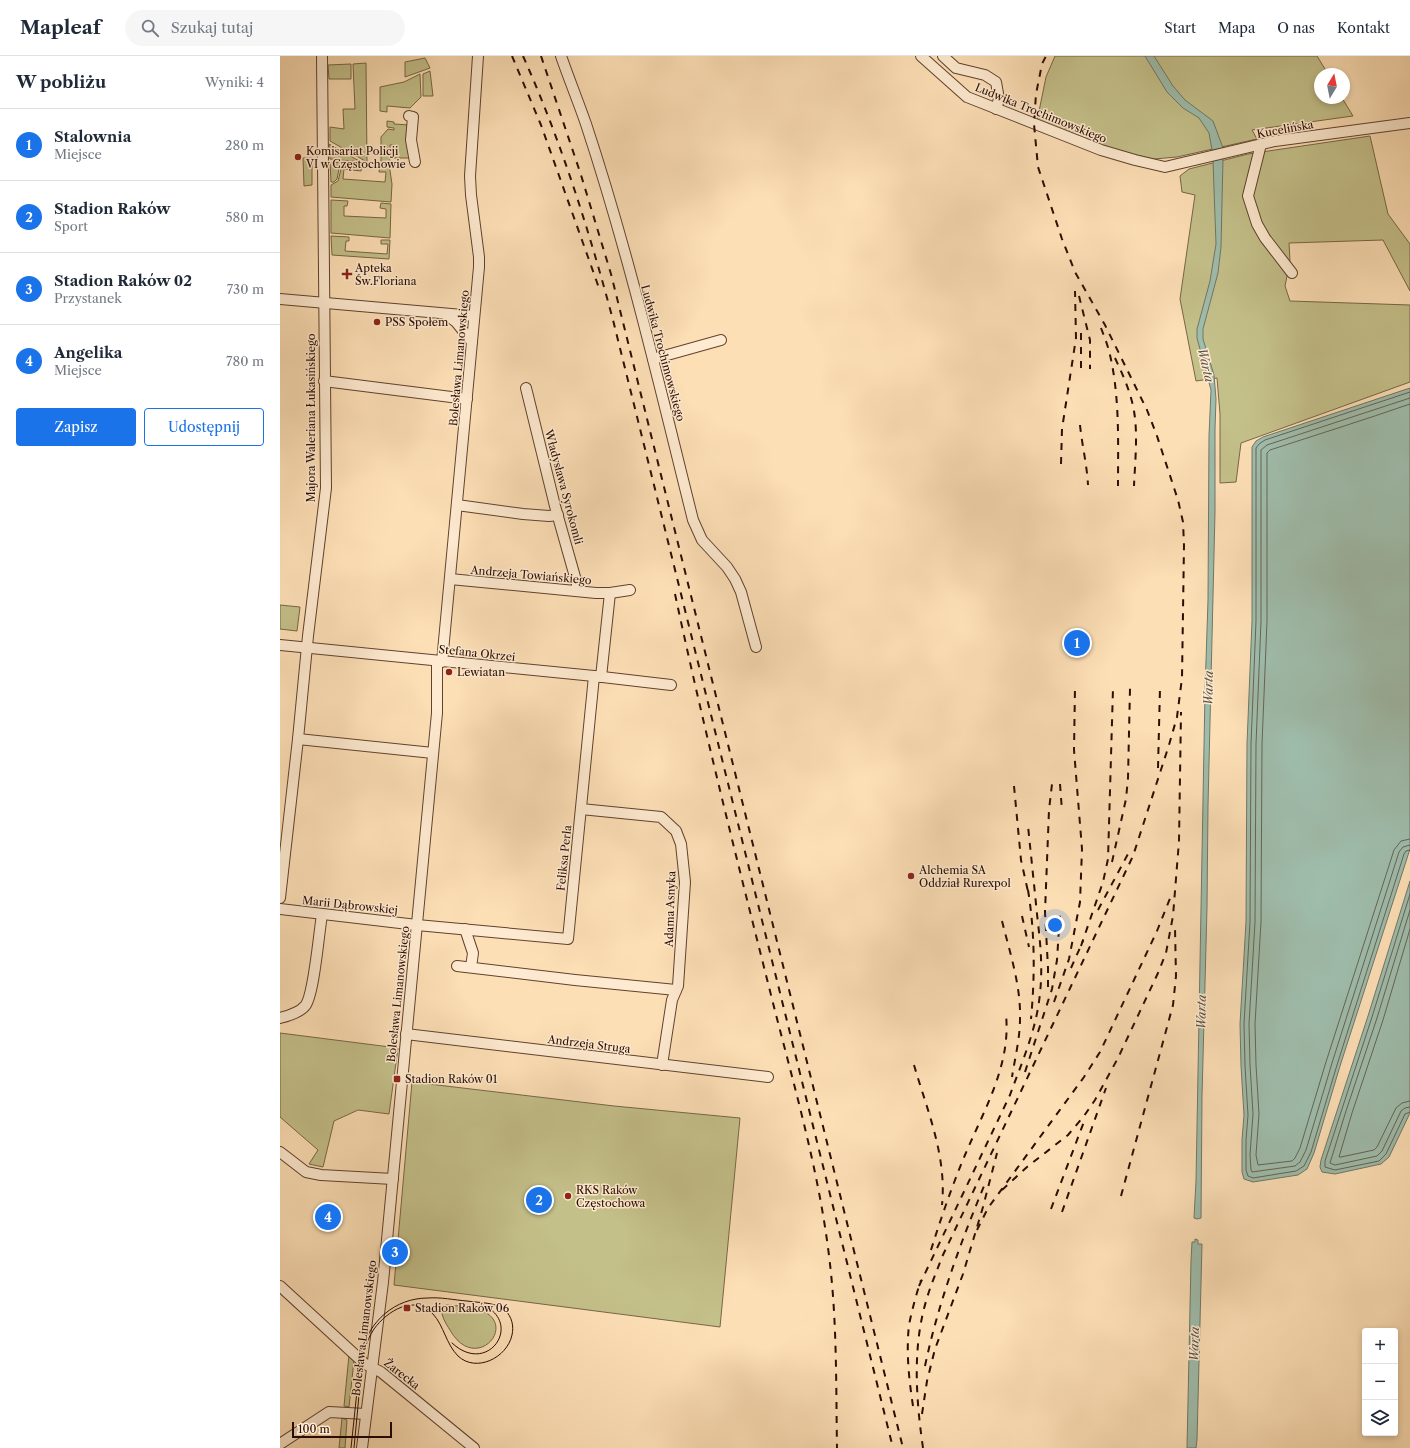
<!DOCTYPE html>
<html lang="pl">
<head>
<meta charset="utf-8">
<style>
	body { margin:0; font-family:"Libre Caslon Text",serif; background:#f6f6f7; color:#1f2937 }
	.controls { position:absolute; right:12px; bottom:12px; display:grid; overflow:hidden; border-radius:4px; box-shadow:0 2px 6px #0003 }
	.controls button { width:36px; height:36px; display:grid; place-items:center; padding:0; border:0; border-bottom:1px solid #e0e1e3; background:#fff; color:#1f2937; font:20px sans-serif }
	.compass { position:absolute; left:1034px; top:12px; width:36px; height:36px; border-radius:50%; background:#fff; box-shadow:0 2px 6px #0003; rotate:10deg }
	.scale { position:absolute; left:12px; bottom:10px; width:100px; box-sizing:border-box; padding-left:4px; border:2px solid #2b0d01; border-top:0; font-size:11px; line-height:14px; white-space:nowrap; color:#2b0d01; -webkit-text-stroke:3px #feead0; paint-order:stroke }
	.you { position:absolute; left:775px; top:869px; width:14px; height:14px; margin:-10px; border:3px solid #fff; border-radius:50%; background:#1a73e8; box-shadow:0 0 0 6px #1a73e833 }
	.badge { display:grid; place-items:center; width:26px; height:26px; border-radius:50%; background:#1a73e8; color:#fff; font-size:13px; font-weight:700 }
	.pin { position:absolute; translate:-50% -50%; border:2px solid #fff; box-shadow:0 1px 4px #0006 }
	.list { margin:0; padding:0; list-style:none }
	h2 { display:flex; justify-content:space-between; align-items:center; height:52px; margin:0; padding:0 16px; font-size:17px }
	h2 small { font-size:13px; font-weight:400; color:#747a83 }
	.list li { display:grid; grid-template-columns:26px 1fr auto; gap:12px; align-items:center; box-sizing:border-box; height:72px; padding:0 16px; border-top:1px solid #e0e1e3 }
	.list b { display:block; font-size:15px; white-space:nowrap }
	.list p { margin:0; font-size:13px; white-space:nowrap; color:#747a83 }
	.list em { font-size:13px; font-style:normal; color:#747a83 }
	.actions { display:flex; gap:8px; padding:12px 16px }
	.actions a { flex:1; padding:9px 0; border:1px solid #1a73e8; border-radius:4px; text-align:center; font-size:14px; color:#1a73e8 }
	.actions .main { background:#1a73e8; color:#fff }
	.icon { flex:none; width:22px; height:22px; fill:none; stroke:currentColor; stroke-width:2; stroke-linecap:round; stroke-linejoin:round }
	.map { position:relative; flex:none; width:1130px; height:1392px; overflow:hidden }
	header { display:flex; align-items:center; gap:24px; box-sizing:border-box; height:56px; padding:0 20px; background:#fff; border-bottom:1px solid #e0e1e3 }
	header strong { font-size:19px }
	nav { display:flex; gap:22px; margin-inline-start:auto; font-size:14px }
	.search { width:280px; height:36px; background:#f6f6f7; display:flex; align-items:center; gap:10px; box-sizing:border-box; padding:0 14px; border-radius:22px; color:#747a83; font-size:15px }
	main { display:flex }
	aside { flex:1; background:#fff }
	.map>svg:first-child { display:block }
</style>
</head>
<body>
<header>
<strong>Mapleaf</strong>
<div class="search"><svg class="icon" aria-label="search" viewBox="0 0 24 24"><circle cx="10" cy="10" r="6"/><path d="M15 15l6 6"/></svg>Szukaj tutaj</div>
<nav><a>Start</a><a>Mapa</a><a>O nas</a><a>Kontakt</a></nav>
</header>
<main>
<aside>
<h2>W pobliżu<small>Wyniki: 4</small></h2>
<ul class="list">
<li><span class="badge">1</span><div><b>Stalownia</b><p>Miejsce</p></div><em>280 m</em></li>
<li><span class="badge">2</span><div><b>Stadion Raków</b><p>Sport</p></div><em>580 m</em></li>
<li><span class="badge">3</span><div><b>Stadion Raków 02</b><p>Przystanek</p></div><em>730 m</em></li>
<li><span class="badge">4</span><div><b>Angelika</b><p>Miejsce</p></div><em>780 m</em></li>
</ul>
<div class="actions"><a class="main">Zapisz</a><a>Udostępnij</a></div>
</aside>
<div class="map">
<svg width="1130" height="1392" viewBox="0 0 1130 1392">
	<rect width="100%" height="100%" fill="#fddfb6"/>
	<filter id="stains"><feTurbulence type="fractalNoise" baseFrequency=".005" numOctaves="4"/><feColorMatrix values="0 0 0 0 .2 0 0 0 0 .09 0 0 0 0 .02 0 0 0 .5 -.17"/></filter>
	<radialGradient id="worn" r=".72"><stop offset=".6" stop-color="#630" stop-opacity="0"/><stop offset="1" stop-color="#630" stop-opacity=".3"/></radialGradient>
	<g fill="#c4c08a" stroke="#786646">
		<polygon points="775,0 1037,0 1048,18 1040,18 1040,42 1062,42 1073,60 972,74 977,83 897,101 874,103 833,94 757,65 766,21"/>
		<polygon points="145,2 150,12 125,21 125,6"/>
		<polygon points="86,7 87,106 50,85 50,71 64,73 63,53 75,53 73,8"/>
		<polygon points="71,8 71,23 49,23 48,9"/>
		<polygon points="150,15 153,40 143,40 143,18"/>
		<polygon points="140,18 141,41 130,52 107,50 107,56 100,55 100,31 124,26"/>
		<polygon points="107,65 114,66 114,68 129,69 129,102 114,102 114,89 110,89 110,106 101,106 101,81 108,73 114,74 114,72 107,71"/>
		<polygon points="1090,80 1108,158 1130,188 1130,235 1103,184 1009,187 1010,205 1005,230 1010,245 1130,249 1130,326 961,387 956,426 940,427 940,358 937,322 916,325 900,243 915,139 902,136 900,120 909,113 968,98"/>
		<polygon points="49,88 81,106 50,103"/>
		<polygon points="23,102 32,102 32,129 24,130"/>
		<polygon points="50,106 69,107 59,113 57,123 54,126 51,126"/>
		<polygon points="72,108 82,108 81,115 64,113 63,123 105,126 106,116 99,116 100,109 109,108 112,128 111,146 51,141 51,129 58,125 61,113"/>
		<polygon points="51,144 68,145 67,150 64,150 64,160 106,162 106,153 100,152 101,147 111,148 110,182 51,177"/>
		<polygon points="51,180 69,181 69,185 66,185 65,195 107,198 108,188 101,188 101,184 110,184 109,203 52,199"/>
		<polygon points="0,549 20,551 17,575 0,573"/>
		<polygon points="0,977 118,992 109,1058 78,1054 54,1065 43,1111 29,1108 38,1094 0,1061"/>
		<polygon points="132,1026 334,1050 460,1062 440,1271 114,1229"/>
		<path d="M166 1249C178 1250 194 1250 205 1256 236 1273 194 1317 170 1274 166 1268 160 1258 162 1252Z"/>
		<polygon points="69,1299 74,1304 69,1351 64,1350"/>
		<polygon points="62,1362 67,1364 65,1392 59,1392"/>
	</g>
	<g fill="#9fbdac" stroke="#717768">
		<polygon points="865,0 874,0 893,30 905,44 933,65 943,92 932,94 929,77 919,62 903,52 887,36"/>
		<polygon points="943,102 941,191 938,217 923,273 923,283 934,319 936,343 935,373 935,456 928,750 927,852 922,1040 921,1162 917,1163 914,1162 916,1125 925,636 928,544 929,380 931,334 917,282 917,273 930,225 936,188 933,105"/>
		<polygon points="1130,332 1130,793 1060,1010 1034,1097 1027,1113 1018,1119 973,1126 964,1123 962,1116 962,1084 964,1059 961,1010 960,968 966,866 967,688 972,565 972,391 976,385 983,381"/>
		<polygon points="1130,825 1130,1057 1109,1101 1101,1108 1055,1118 1042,1116 1040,1111 1041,1104 1088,960"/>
		<polygon points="915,1183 918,1184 918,1188 922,1188 917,1384 916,1392 907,1392 911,1205 912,1186 915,1186"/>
	</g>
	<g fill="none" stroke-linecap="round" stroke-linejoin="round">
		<g stroke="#656556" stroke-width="1">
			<polyline points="1130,336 985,384 979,388 976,392 976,565 971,688 970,866 964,968 965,1010 968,1059 966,1084 966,1114 968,1120 973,1122 1016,1115 1024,1110 1031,1096 1057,1009 1124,798 1126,795 1130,794"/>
			<polyline points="1130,342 987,389 981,394 981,565 976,688 975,866 969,968 970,1009 973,1058 970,1099 971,1114 972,1116 1015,1110 1020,1106 1026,1094 1052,1007 1119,796 1123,791 1130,789"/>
			<path d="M1130 348C1084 364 1036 379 990 394L987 397V565L982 688 981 866 975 968 976 1009 979 1058 976 1099 978 1109 1012 1105 1015 1102 1020 1092 1046 1006 1114 794 1121 785 1130 783"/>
			<polyline points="1130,838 1092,961 1045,1105 1045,1111 1055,1114 1099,1105 1106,1098 1125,1058 1130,1056"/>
			<polyline points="1130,854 1097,962 1066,1055 1050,1107 1055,1109 1097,1100 1102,1095 1121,1055 1125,1052 1130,1051"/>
			<polyline points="1130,873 1103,964 1072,1057 1059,1101 1061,1101 1094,1094 1097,1091 1116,1052 1122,1047 1130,1045"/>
		</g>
		<defs>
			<g id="minor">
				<path d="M281 0C289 23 298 45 306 68 349 198 380 332 413 464L422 484 447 511 455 523 461 536 476 591"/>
				<polyline points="641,0 687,41 821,94 855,104 885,111 995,85 1130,67"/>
				<polyline points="663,0 676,12 705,19 716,26 719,43 716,53"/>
				<polyline points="129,60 133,61 131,84 135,106"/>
				<polyline points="981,88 968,140 977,168 985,182 1012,217"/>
				<polyline points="0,243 194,260"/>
				<polyline points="165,258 176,266 192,286"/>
				<polyline points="373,303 441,284"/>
				<polyline points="44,325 187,343"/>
				<polyline points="246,332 275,450 297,528 297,535"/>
				<polyline points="177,449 243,458 269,460 278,459"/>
				<polyline points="170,523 316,537 330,537 350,534"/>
				<polyline points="0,589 314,620 391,629"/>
				<polyline points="162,606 199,211 199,201 191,139 190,120 198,0"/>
				<polyline points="321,621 330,537"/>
				<polyline points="18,683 153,697"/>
				<polyline points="301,753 381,761 396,775 401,788 405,826 398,930 392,944 382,1009"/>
				<polyline points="0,842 18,683 28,580 46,432 42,0"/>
				<polyline points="0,853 137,869 288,883 314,620"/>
				<polyline points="185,873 193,897 191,911"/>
				<polyline points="177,910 295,924 396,934"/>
				<path d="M0 962C8 960 19 957 25 950 34 940 39 875 42 859"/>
				<polyline points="126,978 488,1021"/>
				<polyline points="0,1096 26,1116 41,1119 113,1123"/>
				<polyline points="0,1230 85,1308 101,1316 194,1392"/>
				<polyline points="0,1388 49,1356 86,1358"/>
				<polyline points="82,1392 103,1226 157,657 157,605"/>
			</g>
		</defs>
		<use href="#minor" stroke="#60422e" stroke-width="12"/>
		<use href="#minor" stroke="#feead0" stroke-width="10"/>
		<g stroke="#2b0d01" stroke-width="1">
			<path d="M172 1287C208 1321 244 1267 203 1249"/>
			<path d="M71 1392 81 1297C89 1265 115 1242 148 1242 161 1241 174 1244 187 1245 200 1247 215 1246 225 1254 232 1261 234 1270 232 1279 227 1302 196 1317 178 1300 166 1288 164 1270 153 1258 134 1238 107 1255 94 1273 89 1280 86 1289 83 1297L74 1392"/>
		</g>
		<g stroke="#2b0d01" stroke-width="2" stroke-dasharray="7 7" stroke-linecap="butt">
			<polyline points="232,0 261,69 319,232"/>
			<path d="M243 0C281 85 309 174 333 264L613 1392"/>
			<polyline points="261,0 301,119 331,218 623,1392"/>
			<polyline points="799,240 810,284 810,313"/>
			<path d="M821 272C824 280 827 287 829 295 840 338 838 387 838 430"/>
			<path d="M835 302C843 319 851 337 854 355 858 379 855 406 854 430"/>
			<polyline points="801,312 801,272"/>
			<path d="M800 369C802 389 807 409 808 429"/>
			<polyline points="781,408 782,373 796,282 795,235"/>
			<path d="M395 538C424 674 458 808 492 943 514 1030 540 1118 550 1208 557 1269 556 1331 557 1392"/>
			<polyline points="878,712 880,632"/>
			<polyline points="780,728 782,755"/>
			<polyline points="734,730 741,804 749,840"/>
			<polyline points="832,806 846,743 848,722 850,632"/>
			<path d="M748 834C755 877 755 920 751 963"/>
			<polyline points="818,854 849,796"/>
			<polyline points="742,860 749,891"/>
			<path d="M722 865C730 897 741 930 740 963 740 982 735 1002 732 1021"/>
			<polyline points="801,890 823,826 828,803 833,632"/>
			<polyline points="791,912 803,885"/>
			<polyline points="768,931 768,912 765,856 769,754 772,728"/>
			<polyline points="774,946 789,903 800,846 802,793 794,694 795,631"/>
			<path d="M634 1009C647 1054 667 1100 662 1149"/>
			<polyline points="745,1016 772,933 777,904 780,856"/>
			<polyline points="722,1134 747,1111 788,1079 804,1060 815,1044 838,1002 878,917 886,897 893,860 899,785 901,656"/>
			<polyline points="841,1140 893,949 896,920 895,872"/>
			<polyline points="771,1153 805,1063"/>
			<polyline points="782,1156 826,1032"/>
			<polyline points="697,1174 708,1152 804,1021 820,996 877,875 891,840"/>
			<path d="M651 1194C661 1162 672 1130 685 1099 704 1054 731 1009 726 959"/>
			<path d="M639 1230 730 1039C742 1006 757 972 760 937 763 910 760 884 757 858 754 828 751 799 748 770"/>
			<path d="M645 1310C658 1248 680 1188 704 1130"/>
			<path d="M633 1350C629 1324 626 1296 629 1269 632 1254 636 1239 641 1224"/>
			<polyline points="642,1358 647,1325 655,1293 683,1218 703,1151 717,1097"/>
			<path d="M643 1392C636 1343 632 1290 647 1242 651 1228 657 1215 662 1201L853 800 889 689 897 661 902 622 904 489 903 466 898 444 877 380 867 354 825 269 795 216 782 183 758 111 754 68 756 38 762 8 766 0"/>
		</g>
	</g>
	<g fill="#8f2418" stroke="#feead0" stroke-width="1.5">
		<circle cx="18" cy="101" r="4"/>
		<path d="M65 212h4v4h4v4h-4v4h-4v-4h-4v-4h4z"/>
		<circle cx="97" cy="266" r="4"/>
		<circle cx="169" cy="616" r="4"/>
		<circle cx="631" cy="820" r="4"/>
		<rect x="113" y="1019" width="8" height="8" rx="2"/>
		<circle cx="288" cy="1140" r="4"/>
		<rect x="123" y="1248" width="8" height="8" rx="2"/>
	</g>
	<g text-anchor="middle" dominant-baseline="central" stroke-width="3" stroke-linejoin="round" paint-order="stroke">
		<g font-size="11" fill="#2b0d01" stroke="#feead0">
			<text transform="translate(761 57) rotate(22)">Ludwika Trochimowskiego</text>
			<text transform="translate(1005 73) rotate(-10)">Kucelińska</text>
			<text transform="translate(383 297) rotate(75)">Ludwika Trochimowskiego</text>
			<text transform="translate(179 302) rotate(-85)">Bolesława Limanowskiego</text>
			<text transform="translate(31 362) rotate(-90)">Majora Waleriana Łukasińskiego</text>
			<text transform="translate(284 431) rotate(75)">Władysława Syrokomli</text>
			<text transform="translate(251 519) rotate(5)">Andrzeja Towiańskiego</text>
			<text transform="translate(197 597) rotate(6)">Stefana Okrzei</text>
			<text transform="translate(284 802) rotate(-84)">Feliksa Perla</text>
			<text transform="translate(70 849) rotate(6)">Marii Dąbrowskiej</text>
			<text transform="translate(390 853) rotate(-88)">Adama Asnyka</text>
			<text transform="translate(118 938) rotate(-84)">Bolesława Limanowskiego</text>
			<text transform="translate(309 988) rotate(7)">Andrzeja Struga</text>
			<text transform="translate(84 1272) rotate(-83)">Bolesława Limanowskiego</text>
			<text transform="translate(122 1318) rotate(38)">Żarecka</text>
		</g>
		<g font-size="11" fill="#2b0d01" stroke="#feead0" text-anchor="start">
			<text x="26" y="95">Komisariat Policji<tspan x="26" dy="13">VI w Częstochowie</tspan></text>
			<text x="75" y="212">Apteka<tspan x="75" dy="13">Św.Floriana</tspan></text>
			<text x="105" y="266">PSS Społem</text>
			<text x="177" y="616">Lewiatan</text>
			<text x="639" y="814">Alchemia SA<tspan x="639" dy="13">Oddział Rurexpol</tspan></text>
			<text x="125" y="1023">Stadion Raków 01</text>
			<text x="296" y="1134">RKS Raków<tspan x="296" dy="13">Częstochowa</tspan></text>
			<text x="135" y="1252">Stadion Raków 06</text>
		</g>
		<g font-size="12" font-style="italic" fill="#595345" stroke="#feead0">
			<text transform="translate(926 309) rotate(77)">Warta</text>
			<text transform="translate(928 632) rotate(-89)">Warta</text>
			<text transform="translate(921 956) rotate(-89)">Warta</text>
			<text transform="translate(914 1288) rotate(-88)">Warta</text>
		</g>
	</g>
	<rect width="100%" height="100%" filter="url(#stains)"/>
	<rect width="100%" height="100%" fill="url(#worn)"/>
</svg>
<div class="controls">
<button>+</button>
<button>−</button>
<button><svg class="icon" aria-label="layers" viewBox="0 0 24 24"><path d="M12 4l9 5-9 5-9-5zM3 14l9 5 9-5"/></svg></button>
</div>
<svg class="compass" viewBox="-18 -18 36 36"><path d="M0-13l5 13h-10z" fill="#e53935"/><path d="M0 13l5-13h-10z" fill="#747a83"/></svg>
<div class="scale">100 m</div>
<div class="you"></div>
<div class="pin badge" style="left:797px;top:587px">1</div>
<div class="pin badge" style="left:259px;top:1144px">2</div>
<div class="pin badge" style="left:115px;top:1196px">3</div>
<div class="pin badge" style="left:48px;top:1161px">4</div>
</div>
</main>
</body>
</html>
